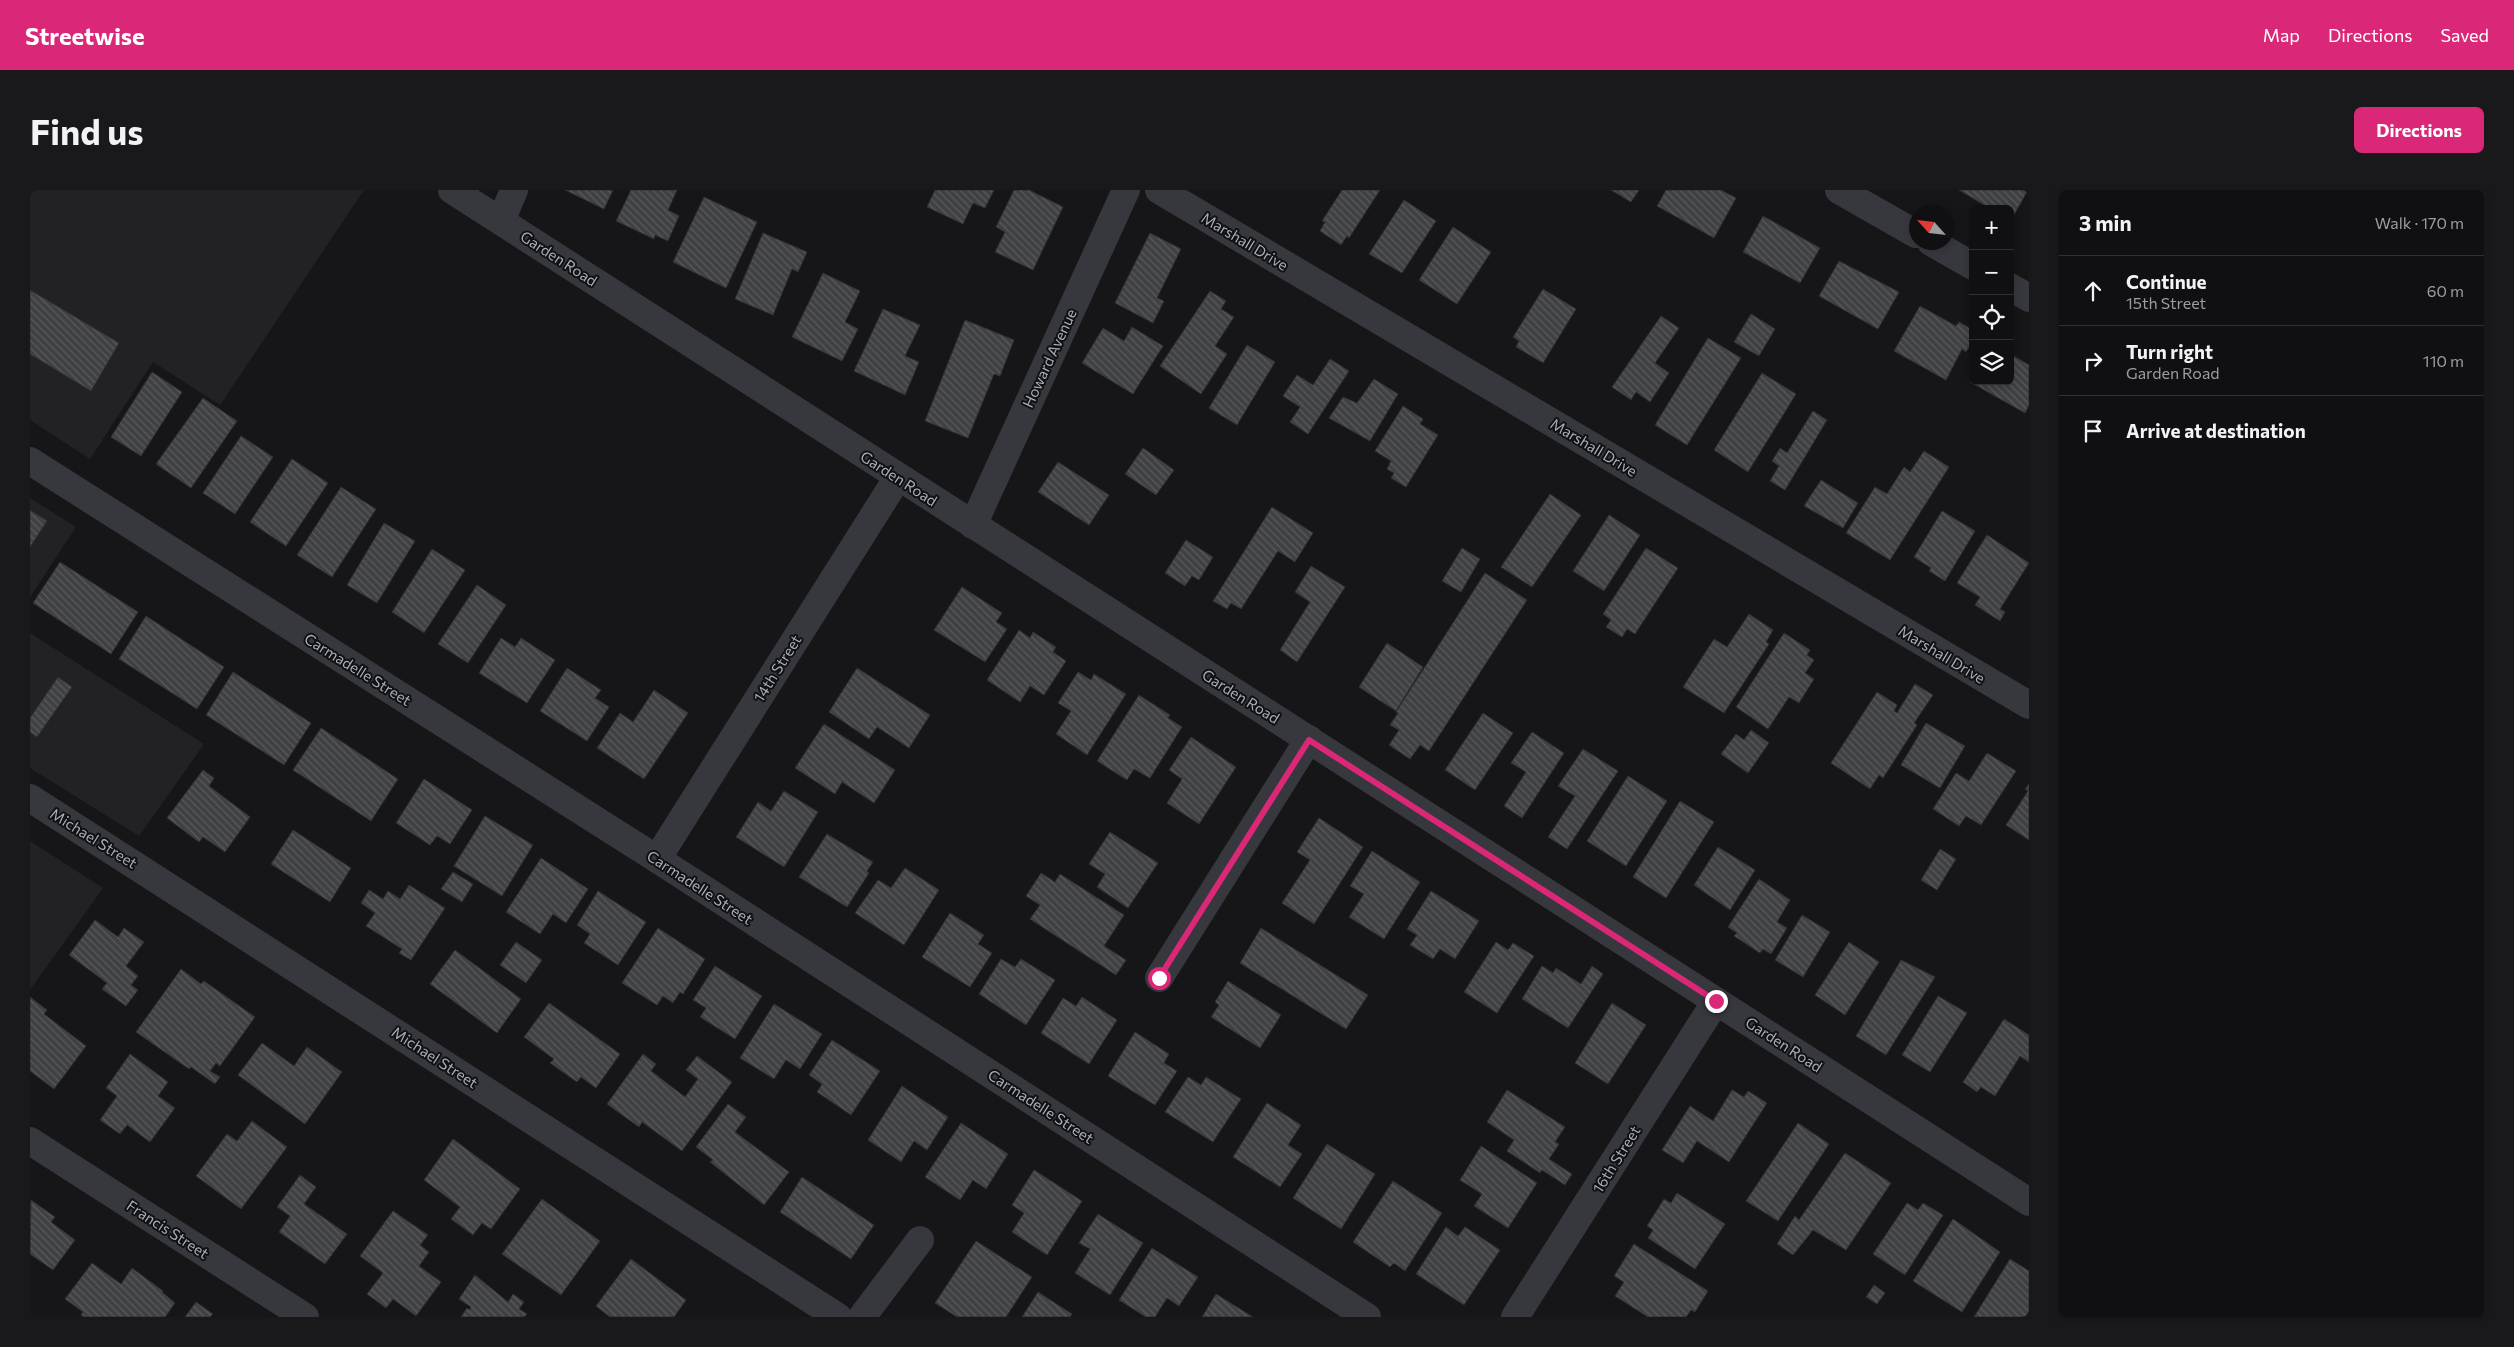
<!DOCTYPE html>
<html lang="en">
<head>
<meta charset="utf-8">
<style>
	body { margin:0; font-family:Commissioner,sans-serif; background:#19191b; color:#f1f3f6 }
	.controls { position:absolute; right:15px; top:15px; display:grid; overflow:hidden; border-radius:8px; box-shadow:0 2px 8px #0003 }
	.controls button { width:45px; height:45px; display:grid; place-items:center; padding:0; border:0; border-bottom:1px solid #303032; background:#101012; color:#f1f3f6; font:25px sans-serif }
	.compass { position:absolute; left:1879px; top:15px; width:45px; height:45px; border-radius:50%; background:#101012; box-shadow:0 2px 8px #0003; rotate:297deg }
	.stop { position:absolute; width:15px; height:15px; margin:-11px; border:4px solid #db2777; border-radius:50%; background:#fff }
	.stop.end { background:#db2777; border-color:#fff; box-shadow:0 1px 5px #0008 }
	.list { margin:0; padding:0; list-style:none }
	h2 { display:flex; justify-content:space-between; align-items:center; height:65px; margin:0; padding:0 20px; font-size:21px }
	h2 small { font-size:16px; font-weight:400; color:#9c9d9f }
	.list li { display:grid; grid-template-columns:32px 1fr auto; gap:15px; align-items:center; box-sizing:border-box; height:70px; padding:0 20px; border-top:1px solid #303032 }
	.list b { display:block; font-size:19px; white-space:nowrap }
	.list p { margin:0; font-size:16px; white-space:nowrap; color:#9c9d9f }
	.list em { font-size:16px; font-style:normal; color:#9c9d9f }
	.icon { flex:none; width:28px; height:28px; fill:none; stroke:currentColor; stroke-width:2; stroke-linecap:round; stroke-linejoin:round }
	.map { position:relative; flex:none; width:1999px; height:1127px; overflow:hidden; border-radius:8px }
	header { display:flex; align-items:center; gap:30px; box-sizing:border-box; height:70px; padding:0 25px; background:#db2777; color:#fff }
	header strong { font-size:24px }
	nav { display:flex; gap:28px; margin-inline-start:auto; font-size:18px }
	.intro { display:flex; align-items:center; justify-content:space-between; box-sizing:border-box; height:120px; padding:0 30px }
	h1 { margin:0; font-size:35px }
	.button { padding:12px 22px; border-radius:8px; background:#db2777; color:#fff; font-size:18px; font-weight:700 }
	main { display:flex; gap:30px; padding:0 30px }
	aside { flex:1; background:#101012; border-radius:8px; box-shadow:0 2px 8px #0003 }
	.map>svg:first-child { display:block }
</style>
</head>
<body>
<header>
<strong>Streetwise</strong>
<nav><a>Map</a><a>Directions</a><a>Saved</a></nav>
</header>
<div class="intro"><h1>Find us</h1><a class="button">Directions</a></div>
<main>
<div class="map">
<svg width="1999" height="1127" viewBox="0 0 1999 1127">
	<defs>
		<pattern id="building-back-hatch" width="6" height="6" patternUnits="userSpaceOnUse" patternTransform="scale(1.25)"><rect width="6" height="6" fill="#404145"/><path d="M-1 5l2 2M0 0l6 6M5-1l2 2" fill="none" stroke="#595a5e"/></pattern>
	</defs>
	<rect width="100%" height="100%" fill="#161618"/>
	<g fill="#222225">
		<polygon points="0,0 334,0 190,215 123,172 60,269 0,230"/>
		<polygon points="0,308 46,337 0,407"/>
		<polygon points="0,443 174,554 109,646 0,578"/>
		<polygon points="0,651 73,698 0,800"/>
	</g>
	<g fill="url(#building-back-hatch)" stroke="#303034">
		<polygon points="535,0 583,0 574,19"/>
		<polygon points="601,0 647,0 638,20 649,26 638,51 625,45 624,49 586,31"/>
		<polygon points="905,0 964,0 955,18 943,13 933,34 897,17"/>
		<polygon points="984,0 999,0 1033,17 1003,80 965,62 975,42 966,37"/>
		<polygon points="1312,0 1350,0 1319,48 1317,46 1311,55 1290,41 1295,32 1292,31"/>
		<polygon points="1581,0 1609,0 1601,12"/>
		<polygon points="1636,0 1691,0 1706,8 1684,48 1627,16"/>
		<polygon points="1929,0 1998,0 1981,30 1980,19 1961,19"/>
		<polygon points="674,7 727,32 696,98 643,72"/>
		<polygon points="1374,10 1406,31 1372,83 1339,64"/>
		<polygon points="1733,26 1790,58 1770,93 1713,62"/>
		<polygon points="1423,37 1461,62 1427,114 1389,90"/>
		<polygon points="733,43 777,62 768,82 762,79 743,125 705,109"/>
		<polygon points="1120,43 1151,59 1127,108 1134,111 1123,133 1085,113"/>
		<polygon points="1809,71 1869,102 1848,139 1789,106"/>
		<polygon points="793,83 830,101 815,132 828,139 812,171 762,147"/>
		<polygon points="1513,99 1546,119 1513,173 1486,157 1489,151 1483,147"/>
		<polygon points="0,100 89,153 61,201 0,164"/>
		<polygon points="1180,101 1196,111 1191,119 1204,127 1185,156 1197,164 1171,204 1130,176"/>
		<polygon points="1890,116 1926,136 1929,132 1943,140 1943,150 1936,162 1932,159 1916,190 1864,161"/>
		<polygon points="853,119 890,135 875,166 889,172 875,205 824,181"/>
		<polygon points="1721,124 1745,139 1729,166 1704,152"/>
		<polygon points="1631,126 1649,138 1625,173 1639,183 1620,212 1606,202 1601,210 1582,197"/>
		<polygon points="935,130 984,150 970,186 964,184 938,248 895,231"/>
		<polygon points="1102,137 1133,156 1103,204 1052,173 1073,138 1094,151"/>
		<polygon points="1678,148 1711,168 1657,255 1625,235"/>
		<polygon points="1217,155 1245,172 1207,235 1179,218"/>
		<polygon points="1982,165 1999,175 1999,215 1995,223 1940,192 1943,188 1943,191 1980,191"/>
		<polygon points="1300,169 1319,181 1278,244 1260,232 1270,217 1253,206 1267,185 1283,195"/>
		<polygon points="122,182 152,202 111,266 81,247"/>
		<polygon points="1732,183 1766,204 1718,282 1684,260"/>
		<polygon points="1344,189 1368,204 1340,251 1299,228 1313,207 1327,213"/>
		<polygon points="173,208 207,231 161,298 126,274"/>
		<polygon points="1373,216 1393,229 1390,234 1408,245 1376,297 1361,288 1364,283 1357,279 1361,271 1345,261"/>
		<polygon points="1783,221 1797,230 1755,300 1740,291 1749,276 1742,271 1750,258 1757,263"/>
		<polygon points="211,246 243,267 205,324 173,303"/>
		<polygon points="1113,258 1144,280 1126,305 1095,284"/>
		<polygon points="1894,261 1919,277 1860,370 1816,343 1845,297 1857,304 1874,277 1880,282"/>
		<polygon points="262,269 298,293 256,356 220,332"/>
		<polygon points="1028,272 1079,305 1059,335 1008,302"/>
		<polygon points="1791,290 1828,313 1813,338 1774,316"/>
		<polygon points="311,297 346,319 302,387 267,365"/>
		<polygon points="1520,304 1551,325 1502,397 1471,377"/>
		<polygon points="1242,317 1283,343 1265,372 1248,361 1211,419 1201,413 1197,419 1183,411"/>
		<polygon points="0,320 17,331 0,357"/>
		<polygon points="1912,321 1945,341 1915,391 1899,381 1901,378 1884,367"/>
		<polygon points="1579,325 1610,345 1574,401 1543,381"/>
		<polygon points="354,333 385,351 347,413 317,395"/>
		<polygon points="1957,345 1999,373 1970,419 1975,422 1970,431 1945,415 1950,407 1927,393"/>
		<polygon points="1156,350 1183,367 1169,390 1162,386 1155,396 1135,383"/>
		<polygon points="1432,358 1450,369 1431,402 1412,391"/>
		<polygon points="1616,358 1648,378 1605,444 1597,439 1592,447 1576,437 1581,430 1573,424"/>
		<polygon points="402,359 435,380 394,443 362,422"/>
		<polygon points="30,372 108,422 81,464 3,413"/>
		<polygon points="1281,376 1315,397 1267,472 1250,460 1280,412 1265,402"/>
		<polygon points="1455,383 1497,410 1399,561 1390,555 1380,569 1359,555 1369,540 1360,535 1368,523 1366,522"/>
		<polygon points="447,395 476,415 438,473 408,454"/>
		<polygon points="932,397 972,423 966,432 977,439 955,472 904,440"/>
		<polygon points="1719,424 1743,440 1736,452 1739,454 1694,523 1653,497 1684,449 1697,457"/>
		<polygon points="116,426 194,477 167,519 89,469"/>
		<polygon points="989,440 1000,448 1003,442 1026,457 1023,462 1036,471 1014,505 1000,496 990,512 957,490"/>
		<polygon points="1754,443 1780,460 1777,465 1784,470 1775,483 1784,489 1769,513 1759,507 1738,539 1706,517"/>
		<polygon points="471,448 485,457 491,448 525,470 497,513 449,483"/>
		<polygon points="1357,453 1393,477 1366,521 1329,497"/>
		<polygon points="537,478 571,500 565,508 579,517 557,551 510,521"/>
		<polygon points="827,478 900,525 879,558 847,537 839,549 799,522"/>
		<polygon points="203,482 281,533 254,575 176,525"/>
		<polygon points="1048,482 1061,490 1064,484 1096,504 1057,565 1026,544 1041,521 1028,513"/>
		<polygon points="28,487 42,497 7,547 0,542 0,528"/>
		<polygon points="1885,494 1903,505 1884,533 1887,535 1853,588 1849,585 1840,599 1801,573 1847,502 1867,515 1864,521 1867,523"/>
		<polygon points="624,500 658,523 614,589 567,558 590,523 603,532"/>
		<polygon points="1109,505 1140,525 1138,528 1152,537 1120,588 1104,579 1097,590 1067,571"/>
		<polygon points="1453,523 1483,543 1445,600 1415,580"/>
		<polygon points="1896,533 1935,556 1910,598 1871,575"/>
		<polygon points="794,534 865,580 844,613 812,592 805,604 765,578"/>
		<polygon points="291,538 368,589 341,631 263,580"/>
		<polygon points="1721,540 1739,553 1718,583 1691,564 1706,544 1714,550"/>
		<polygon points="1502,542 1534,563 1492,628 1474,616 1496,582 1481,573"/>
		<polygon points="1161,547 1206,577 1169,634 1137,613 1152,589 1139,580"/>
		<polygon points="1553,559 1588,581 1537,659 1518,647 1545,606 1528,596"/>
		<polygon points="1957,563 1986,581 1951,635 1936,626 1929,636 1903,619 1926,583 1939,591"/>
		<polygon points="173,580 184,588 179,596 220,627 195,662 173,647 169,652 137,628"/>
		<polygon points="1598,586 1637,611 1596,676 1557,651"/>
		<polygon points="394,589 442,620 420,654 407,646 400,655 366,633"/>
		<polygon points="1999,594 1999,650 1976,635 1998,601 1995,599"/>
		<polygon points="754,601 788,622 754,677 706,647 728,612 741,621"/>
		<polygon points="1650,611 1684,632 1636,708 1603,687"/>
		<polygon points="455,626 503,655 472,706 424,676"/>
		<polygon points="1289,628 1333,657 1284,734 1252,713 1280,670 1267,662"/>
		<polygon points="263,640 321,678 300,712 241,674"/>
		<polygon points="1080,642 1128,673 1098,718 1067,697 1075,684 1059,674"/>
		<polygon points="797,644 843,672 837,681 839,683 817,717 769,687"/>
		<polygon points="1688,657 1725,680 1700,720 1664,695"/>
		<polygon points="1910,659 1926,669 1907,700 1891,690"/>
		<polygon points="1342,661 1390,692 1354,749 1319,727 1334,704 1320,696"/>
		<polygon points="511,668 558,699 536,733 523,724 510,744 476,722"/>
		<polygon points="875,678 909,700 874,755 825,723 848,690 861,698"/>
		<polygon points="423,682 443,694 432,712 411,699"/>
		<polygon points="1011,683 1025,692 1030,684 1094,725 1074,756 1096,770 1086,785 1000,729 1010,715 996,706"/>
		<polygon points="1729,689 1760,710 1747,732 1757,738 1741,764 1733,759 1730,763 1704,746 1707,743 1698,737"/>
		<polygon points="379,695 415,718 381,770 369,763 372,759 336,736 345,723 331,713 339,700 353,709 358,701 370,709"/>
		<polygon points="568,701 616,732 588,775 554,753 560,744 547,735"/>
		<polygon points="1401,701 1449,731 1425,769 1410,759 1403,769 1380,755 1387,745 1377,739"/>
		<polygon points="920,723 954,745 948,754 962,763 940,797 892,767"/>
		<polygon points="1772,725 1800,742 1773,787 1745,770"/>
		<polygon points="65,730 88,747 94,738 114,752 96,776 108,786 101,795 108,800 96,816 72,799 77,793 39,765"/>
		<polygon points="628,738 675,769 653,804 650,802 643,813 633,806 627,815 592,793"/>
		<polygon points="1231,738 1338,805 1316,839 1210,773"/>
		<polygon points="486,752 512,770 496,793 470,775"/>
		<polygon points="1466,752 1478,760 1483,753 1504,766 1467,823 1434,802"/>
		<polygon points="1819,752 1849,772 1815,825 1785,805"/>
		<polygon points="425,760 491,809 467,843 400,794"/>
		<polygon points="971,769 985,777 991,769 1025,790 996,835 949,804"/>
		<polygon points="1871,770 1905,787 1856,865 1826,846"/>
		<polygon points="685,776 732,806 705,849 670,827 676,818 663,810"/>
		<polygon points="1512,776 1523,783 1526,778 1551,794 1562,776 1573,784 1538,838 1492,809"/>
		<polygon points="151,779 171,794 174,791 225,827 190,876 186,873 180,881 190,887 185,894 161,877 159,879 106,842"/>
		<polygon points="1198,791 1251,825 1230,858 1181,827 1189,815 1185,812"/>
		<polygon points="1908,806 1937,823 1900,882 1872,865"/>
		<polygon points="0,807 17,820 14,824 56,856 24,899 0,881"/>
		<polygon points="1052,807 1087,830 1059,874 1011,843 1033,808 1046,816"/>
		<polygon points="519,813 590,864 566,898 551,887 547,892 520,873 524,869 494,847"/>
		<polygon points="1582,813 1616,835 1578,894 1545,873"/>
		<polygon points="744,814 792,844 770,879 756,870 744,889 710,868"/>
		<polygon points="1974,829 1999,845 1999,872 1990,866 1965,906 1951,897 1947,902 1933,892"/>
		<polygon points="1105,842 1139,864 1134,873 1147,881 1125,915 1078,886"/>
		<polygon points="802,850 850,881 821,925 787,902 792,894 779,885"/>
		<polygon points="232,853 264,876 277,857 312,882 275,934 208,885"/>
		<polygon points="100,864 138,892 128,906 145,918 120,952 97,935 90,944 70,930 87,906 76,898"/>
		<polygon points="613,864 626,874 621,881 655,907 668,889 656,880 667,866 702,892 652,961 612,932 609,937 577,914"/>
		<polygon points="1158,887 1171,895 1176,887 1211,909 1183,952 1135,922"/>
		<polygon points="872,896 918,927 897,960 884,951 871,972 838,950"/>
		<polygon points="1477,900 1535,937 1525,952 1529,954 1519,969 1542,984 1535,995 1512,980 1510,983 1477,961 1484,950 1457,932"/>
		<polygon points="1702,900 1714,907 1718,901 1737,913 1699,972 1667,951 1653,973 1632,960 1660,916 1683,931"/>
		<polygon points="1237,913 1271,935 1258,955 1272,964 1250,997 1203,967"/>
		<polygon points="698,914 716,927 705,942 759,982 734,1015 680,972 683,970 666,957"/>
		<polygon points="222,931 257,957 211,1019 166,986 197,944 207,951"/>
		<polygon points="931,933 978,964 956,999 943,990 930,1010 895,987"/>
		<polygon points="1768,933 1799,954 1748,1031 1716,1011"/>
		<polygon points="423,949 490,999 461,1039 452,1033 443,1045 421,1029 430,1017 394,990"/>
		<polygon points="1297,954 1345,984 1311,1039 1263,1008"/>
		<polygon points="1451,956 1507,993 1478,1038 1444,1016 1452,1004 1430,990"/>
		<polygon points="1815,963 1861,993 1816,1060 1783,1040 1763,1065 1747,1054 1765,1026 1769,1030"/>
		<polygon points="1004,980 1052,1011 1017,1065 982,1042 994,1023 982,1015"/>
		<polygon points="270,985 286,997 274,1014 317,1044 295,1074 249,1042 260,1026 247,1017"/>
		<polygon points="772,987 844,1035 821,1069 750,1022"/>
		<polygon points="1363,991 1412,1023 1375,1081 1364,1073 1360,1077 1323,1052"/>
		<polygon points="1647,1003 1695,1034 1665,1079 1618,1048 1623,1040 1617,1036 1634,1009 1641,1013"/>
		<polygon points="512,1009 570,1051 531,1105 472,1064"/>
		<polygon points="1,1010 25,1027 21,1032 45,1050 23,1080 0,1064"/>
		<polygon points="1877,1013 1888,1020 1893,1013 1913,1025 1875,1085 1843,1064"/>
		<polygon points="363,1021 398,1045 390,1055 399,1062 389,1076 411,1092 386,1126 363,1109 356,1118 337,1104 353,1083 330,1066"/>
		<polygon points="1068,1024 1113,1053 1080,1105 1045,1083 1060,1059 1049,1053"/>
		<polygon points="1923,1029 1970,1062 1932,1122 1883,1091"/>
		<polygon points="1416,1037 1428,1046 1435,1037 1470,1060 1434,1115 1386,1084"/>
		<polygon points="946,1051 1002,1087 976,1127 927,1127 905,1113"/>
		<polygon points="1604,1054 1678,1101 1665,1122 1661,1120 1656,1127 1618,1127 1585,1106 1594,1092 1584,1086"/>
		<polygon points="1122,1058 1168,1087 1149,1116 1137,1108 1125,1127 1116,1127 1089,1110"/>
		<polygon points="601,1069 656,1110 644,1127 580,1127 566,1116"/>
		<polygon points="1980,1069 1999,1081 1999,1127 1944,1127"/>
		<polygon points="62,1073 91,1094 102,1078 133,1101 132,1102 145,1113 135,1127 54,1127 51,1125 53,1122 35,1109"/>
		<polygon points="445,1085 478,1112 483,1104 494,1112 489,1119 497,1124 494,1127 431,1127 437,1118 439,1120 441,1117 429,1109"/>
		<polygon points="1844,1095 1855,1103 1847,1114 1836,1107"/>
		<polygon points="1008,1102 1042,1124 1040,1127 992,1127"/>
		<polygon points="1186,1104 1223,1127 1172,1127"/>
		<polygon points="166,1112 183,1124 180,1127 155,1127"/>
	</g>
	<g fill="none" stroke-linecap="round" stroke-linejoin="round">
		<g stroke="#37383d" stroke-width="28">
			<polyline points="422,0 1999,1012"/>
			<polyline points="1129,0 1999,515"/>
			<polyline points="1809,0 1886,44"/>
			<polyline points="471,31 484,0"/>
			<polyline points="1901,52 1943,76"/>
			<polyline points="1980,97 1999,108"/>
			<polyline points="0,271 627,669 1337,1127"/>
			<polyline points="943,335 1096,0"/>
			<polyline points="0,608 808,1127"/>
			<polyline points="627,669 868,287"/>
			<polyline points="1129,788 1279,549"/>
			<polyline points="0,951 275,1127"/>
			<polyline points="832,1127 890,1050"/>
			<polyline points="1485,1127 1686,811"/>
		</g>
	</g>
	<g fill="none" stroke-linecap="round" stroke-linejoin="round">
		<polyline stroke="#db2777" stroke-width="6" points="1129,788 1279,550 1686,811"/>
	</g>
	<g text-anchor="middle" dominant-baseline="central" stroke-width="4" stroke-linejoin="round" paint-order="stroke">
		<g font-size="15" fill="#a8adb8" stroke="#111113">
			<text transform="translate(1215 51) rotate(31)">Marshall Drive</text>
			<text transform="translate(529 68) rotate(33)">Garden Road</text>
			<text transform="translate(1019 168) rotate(-65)">Howard Avenue</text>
			<text transform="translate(1564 257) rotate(31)">Marshall Drive</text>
			<text transform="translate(869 288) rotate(33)">Garden Road</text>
			<text transform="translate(1912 464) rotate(31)">Marshall Drive</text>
			<text transform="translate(747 478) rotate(-58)">14th Street</text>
			<text transform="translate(328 479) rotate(32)">Carmadelle Street</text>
			<text transform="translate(1211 506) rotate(32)">Garden Road</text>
			<text transform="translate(64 648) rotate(32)">Michael Street</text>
			<text transform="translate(670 697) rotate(33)">Carmadelle Street</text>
			<text transform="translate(1754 854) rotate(33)">Garden Road</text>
			<text transform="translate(405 867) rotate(33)">Michael Street</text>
			<text transform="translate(1011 916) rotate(33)">Carmadelle Street</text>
			<text transform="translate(1586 969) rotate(-58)">16th Street</text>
			<text transform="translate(138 1039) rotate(33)">Francis Street</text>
		</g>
	</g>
</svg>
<div class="controls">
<button>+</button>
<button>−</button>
<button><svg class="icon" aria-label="locate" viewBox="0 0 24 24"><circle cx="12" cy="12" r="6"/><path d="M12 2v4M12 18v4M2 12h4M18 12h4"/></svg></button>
<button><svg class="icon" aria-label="layers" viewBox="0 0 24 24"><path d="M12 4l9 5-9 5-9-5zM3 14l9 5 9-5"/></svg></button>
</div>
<svg class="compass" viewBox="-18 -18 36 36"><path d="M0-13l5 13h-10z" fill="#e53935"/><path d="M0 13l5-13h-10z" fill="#9c9d9f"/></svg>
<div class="stop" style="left:1129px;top:788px"></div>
<div class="stop end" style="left:1686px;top:811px"></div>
</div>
<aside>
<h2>3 min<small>Walk · 170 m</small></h2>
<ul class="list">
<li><svg class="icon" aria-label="ahead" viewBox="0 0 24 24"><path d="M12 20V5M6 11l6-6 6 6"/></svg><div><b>Continue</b><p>15th Street</p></div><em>60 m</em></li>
<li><svg class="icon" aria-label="right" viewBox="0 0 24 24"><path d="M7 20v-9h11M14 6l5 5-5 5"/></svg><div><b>Turn right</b><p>Garden Road</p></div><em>110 m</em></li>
<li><svg class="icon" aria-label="arrive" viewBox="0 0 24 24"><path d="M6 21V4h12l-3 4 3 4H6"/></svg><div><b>Arrive at destination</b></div></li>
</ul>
</aside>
</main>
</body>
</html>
